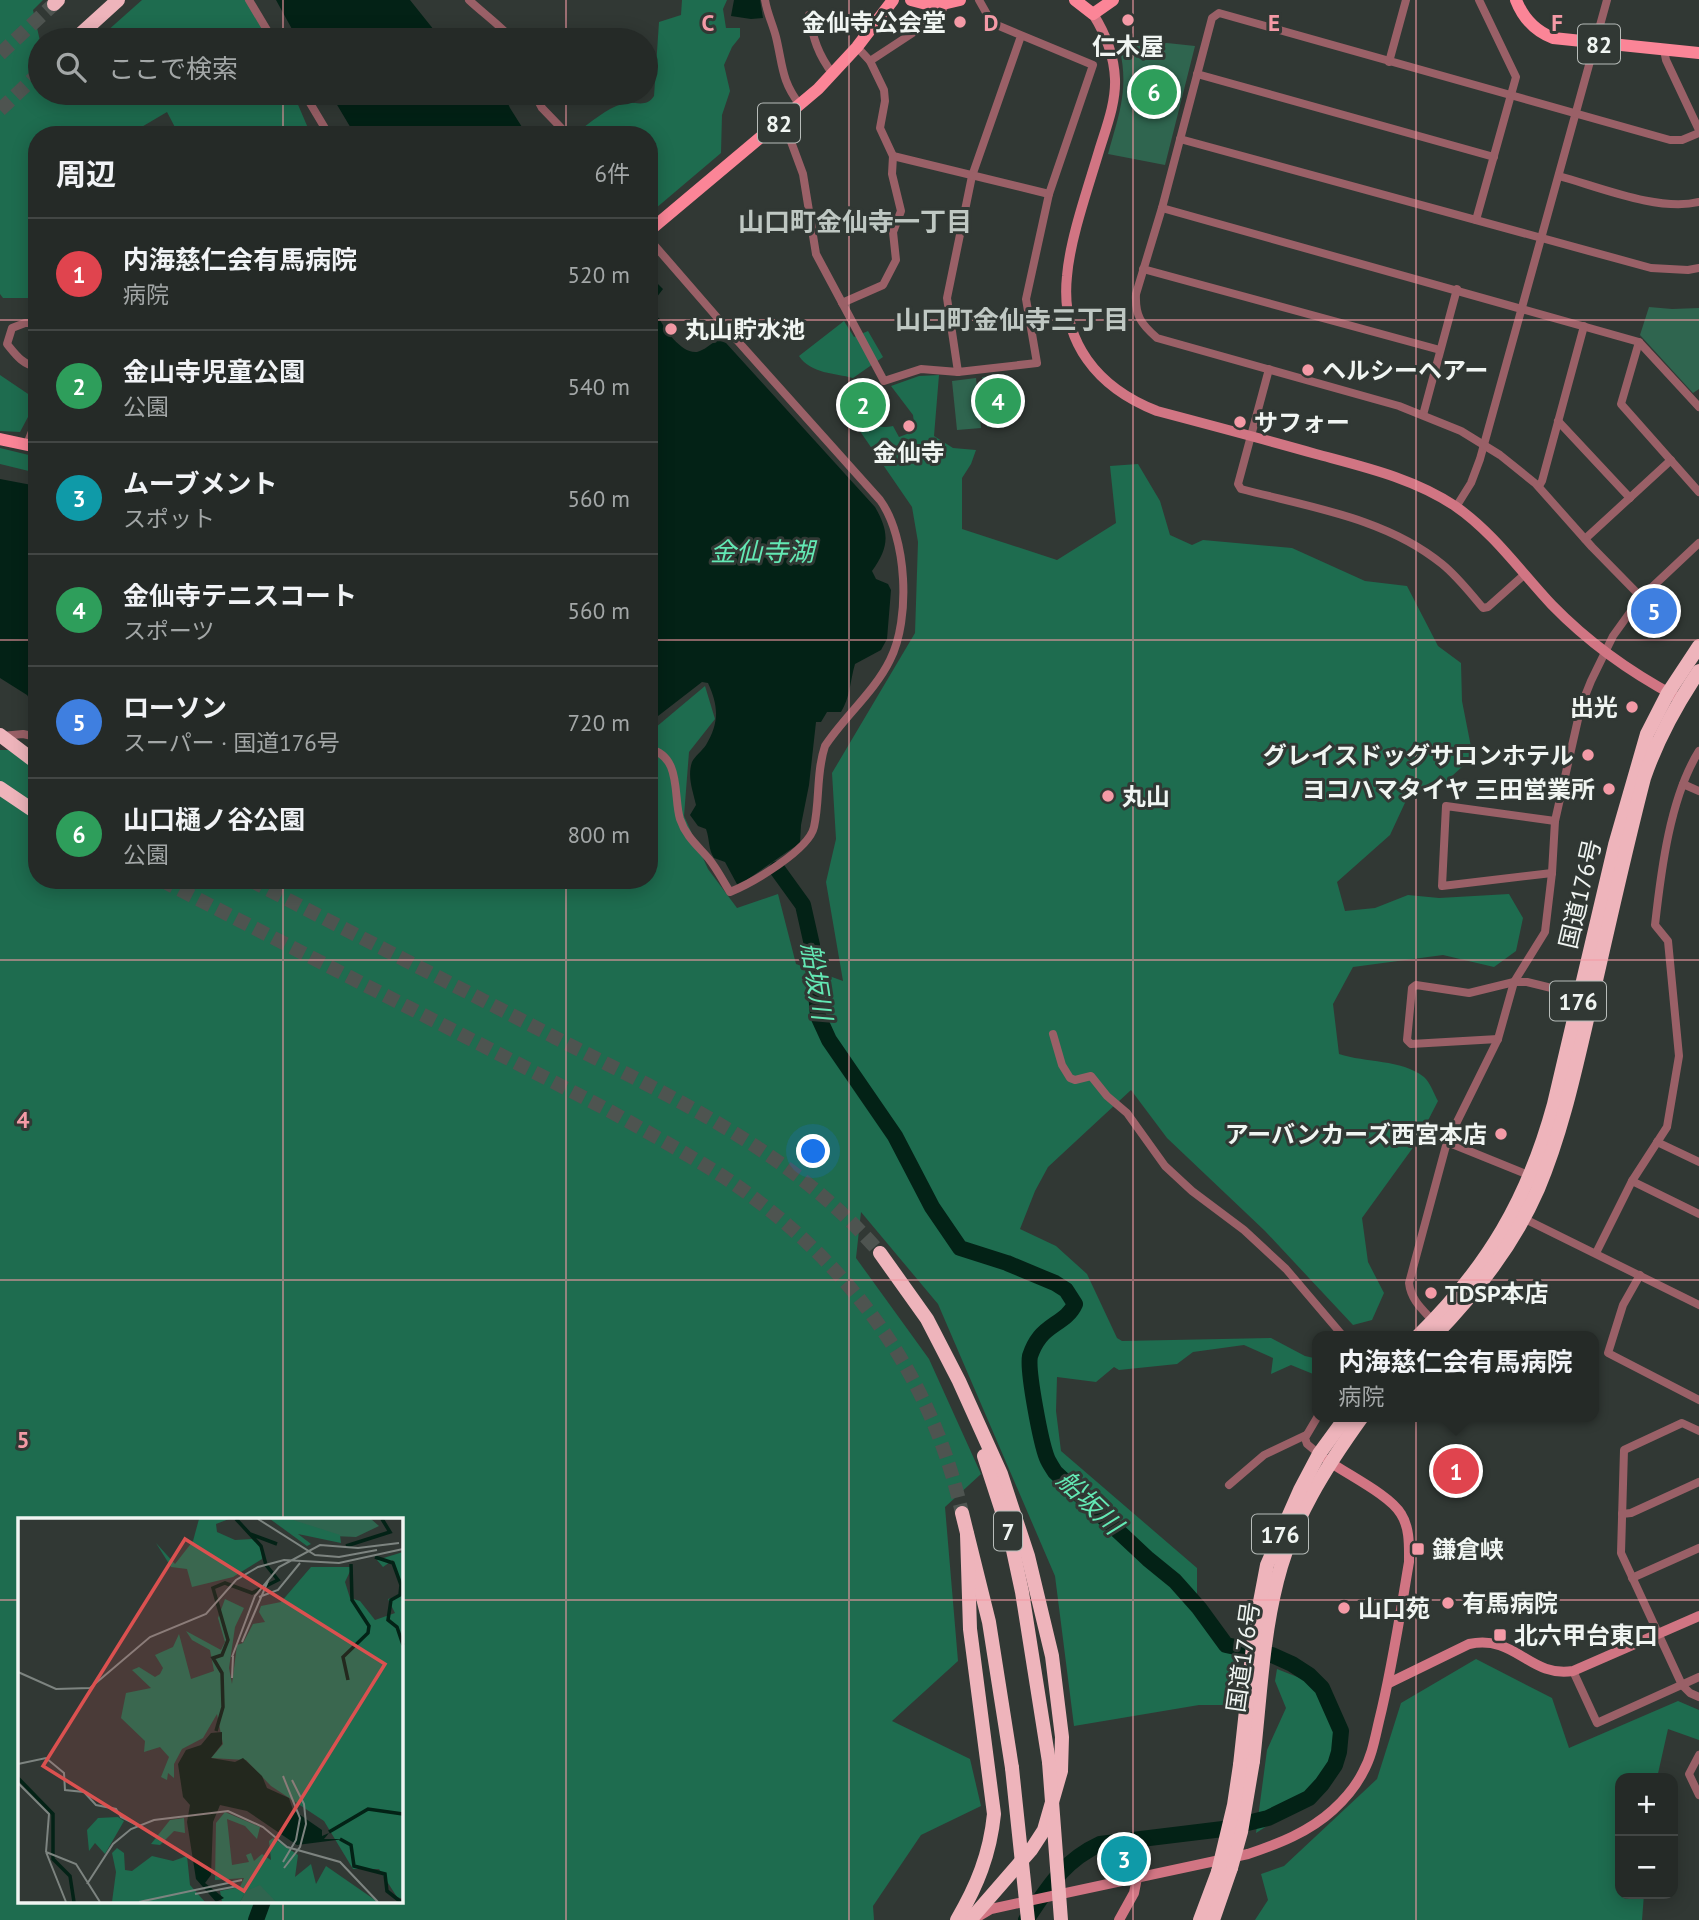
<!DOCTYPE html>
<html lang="ja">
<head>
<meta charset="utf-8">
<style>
	body { margin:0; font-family:"PT Sans","Noto Sans JP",sans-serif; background:#313633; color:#f1f3f6 }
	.controls { position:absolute; right:21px; bottom:21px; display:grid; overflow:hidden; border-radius:14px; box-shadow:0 4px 18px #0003 }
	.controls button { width:63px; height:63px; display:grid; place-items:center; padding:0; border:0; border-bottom:2px solid #424644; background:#252a27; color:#f1f3f6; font:35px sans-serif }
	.you { position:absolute; left:814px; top:1152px; width:24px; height:24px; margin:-18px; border:5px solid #fff; border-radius:50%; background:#1a73e8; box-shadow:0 0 0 10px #1a73e833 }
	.badge { display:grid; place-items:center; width:46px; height:46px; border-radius:50%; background:#f49aa6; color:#fff; font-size:23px; font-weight:700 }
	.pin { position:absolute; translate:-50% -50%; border:4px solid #fff; box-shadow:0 2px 7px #0006 }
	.popup { position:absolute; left:1312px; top:1331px; width:287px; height:91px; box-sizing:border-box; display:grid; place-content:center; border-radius:14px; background:#252a27; filter:drop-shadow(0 2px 5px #0005); font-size:23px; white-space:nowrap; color:#a3a7a7 }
	.popup b { font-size:26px; color:#f1f3f6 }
	.popup::after { content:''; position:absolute; left:50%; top:100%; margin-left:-14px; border:14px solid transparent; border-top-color:#252a27 }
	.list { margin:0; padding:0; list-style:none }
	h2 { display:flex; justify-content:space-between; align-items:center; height:91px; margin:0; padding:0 28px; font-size:30px }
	h2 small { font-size:23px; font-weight:400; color:#a3a7a7 }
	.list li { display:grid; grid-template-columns:46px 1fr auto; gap:21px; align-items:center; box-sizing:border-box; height:112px; padding:0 28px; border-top:2px solid #424644 }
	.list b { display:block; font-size:26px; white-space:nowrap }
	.list p { margin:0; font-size:23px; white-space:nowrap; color:#a3a7a7 }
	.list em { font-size:23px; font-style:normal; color:#a3a7a7 }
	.icon { flex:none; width:38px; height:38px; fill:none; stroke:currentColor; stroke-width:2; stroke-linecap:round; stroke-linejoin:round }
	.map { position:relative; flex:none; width:1699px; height:1920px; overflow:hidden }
	.search { position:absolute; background:#252a27; box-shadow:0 4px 18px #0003; left:28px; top:28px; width:630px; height:77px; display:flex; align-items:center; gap:18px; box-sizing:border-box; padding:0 24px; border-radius:38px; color:#a3a7a7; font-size:26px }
	.panel { position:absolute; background:#252a27; box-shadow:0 4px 18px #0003; left:28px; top:126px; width:630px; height:763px; border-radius:28px }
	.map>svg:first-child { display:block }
</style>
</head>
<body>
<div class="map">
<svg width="1699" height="1920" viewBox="0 0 1699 1920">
	<rect width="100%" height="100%" fill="#313834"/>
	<g fill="#2f654f">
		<path d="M1136 38 1143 46 1167 43 1195 46 1165 165 1108 154C1120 111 1130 87 1118 42Z"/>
		<polygon points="1649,307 1672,309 1699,308 1699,389 1693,393 1640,335"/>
		<polygon points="1008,375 1013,424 987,427 982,377"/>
		<polygon points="976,378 981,428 957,430 952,381"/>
	</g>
	<g fill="#1e6c4f" fill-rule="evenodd">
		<polygon points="0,0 43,0 33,10 40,41 40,93 293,93 311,135 179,135 167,112 128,135 37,135 37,256 28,298 3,298 0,294"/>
		<polygon points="142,0 250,0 274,40 97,40"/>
		<path d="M682 0H727L723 9 726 28H740V37L732 47 724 65 730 91 722 115 721 153 649 214V135H579L577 132C590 123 607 108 622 104 634 100 646 109 654 96L659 22 681 15Z"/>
		<path d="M844 321 854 337 868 331 883 357 853 378C835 373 811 374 799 356Z"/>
		<polygon points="0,375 37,400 20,432 0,431"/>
		<path d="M939 375 934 436 953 448 976 450 971 464 962 478V529L1057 560 1116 523 1110 466 1138 464 1160 501 1170 535 1192 545 1203 540 1292 548 1365 581 1407 586 1438 646 1461 663 1462 701 1473 757 1442 785 1410 792 1390 835 1337 882 1345 911 1375 908 1408 895 1439 898 1509 894 1523 918 1516 951 1494 967 1443 955 1353 967 1333 1004 1339 1054C1366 1063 1401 1059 1424 1077 1430 1082 1434 1094 1438 1101L1417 1142 1362 1218 1368 1262 1384 1293 1372 1320 1353 1325 1265 1231 1167 1138 1131 1090 1048 1167 1035 1191 1020 1229 1056 1246 1087 1274 1117 1338 1122 1341 1271 1338 1305 1356 1318 1359V1376L1291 1365 1271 1374 1273 1358 1244 1345 1193 1352 1177 1364 1119 1370 1114 1367 1096 1382 1057 1377 1056 1411 1061 1451 1197 1568V1618L1236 1656 1227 1705H1199L1074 1726 1055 1576 938 1304 861 1212 856 1258 929 1359 981 1474 945 1507 958 1661 892 1721 970 1759 981 1806 921 1835 873 1906 874 1920H0V750H37V880H649V733L705 686 715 719 689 752 684 816 708 869 737 908 778 894 796 964 843 981 826 882 836 839 832 773 915 633 918 542 912 507 853 421C872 420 873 430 893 426L899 437 915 431 913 415 891 386 919 376ZM19 1519H401V1901H19Z"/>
		<polygon points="0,448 37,457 37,473 0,464"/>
		<polygon points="1476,1659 1552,1698 1569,1748 1678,1701 1699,1710 1699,1740 1668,1729 1657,1778 1620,1778 1620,1894 1644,1894 1642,1920 1255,1920 1268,1900 1261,1874 1284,1866 1377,1779 1401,1703"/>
		<polygon points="1277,1669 1310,1682 1335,1720 1333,1757 1309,1799 1256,1833 1267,1750 1286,1708 1275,1681"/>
	</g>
	<g fill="#032216">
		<polygon points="276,0 410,0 438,35 445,40 298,40"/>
		<polygon points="734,0 760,0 763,18 751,19 731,16"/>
		<polygon points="330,93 503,93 510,108 527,135 355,135"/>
		<path d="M649 275 663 289 653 302 654 317 659 318C665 330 682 354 697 352 705 350 710 344 718 340L726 343 875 507C890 533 889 547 872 571L876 579 888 584 891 590 887 639 881 650 855 664C850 681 850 698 841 712H827L821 722H816L809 785 801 825 800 843 738 886 725 862 714 858C708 849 710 840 706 829L698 826 690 815 696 805C693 791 687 777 692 762 695 756 702 751 706 745 719 723 719 707 708 683L702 682 649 723Z"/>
		<polygon points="0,479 37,486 37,710 27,695 0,678"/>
	</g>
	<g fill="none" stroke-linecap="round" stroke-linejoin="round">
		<g stroke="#032216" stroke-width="16">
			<path d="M777 869 803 905 812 945 818 1016 829 1040 895 1136 932 1207 960 1248 1007 1263 1055 1283 1066 1290 1075 1304C1068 1320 1050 1324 1040 1337 1036 1342 1032 1350 1030 1356 1027 1371 1041 1443 1047 1458 1049 1463 1052 1467 1055 1472L1148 1559 1175 1581 1199 1608 1226 1645 1272 1655 1292 1664 1309 1675 1322 1688 1341 1731 1339 1752 1335 1765 1322 1784 1309 1798 1268 1818 1223 1829 1100 1844C1063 1861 1048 1888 1026 1920"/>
			<polyline points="256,1920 263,1901"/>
		</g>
		<g stroke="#4e5450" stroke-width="14" stroke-dasharray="14 7" stroke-linecap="butt">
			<polyline points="0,54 54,4"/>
			<polyline points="0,110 40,72"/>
			<path d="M161 880 608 1110C647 1132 686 1153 724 1177 846 1258 930 1370 962 1513"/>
			<path d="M250 880C352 933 454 985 556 1038 671 1097 794 1152 880 1253"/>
		</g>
		<g stroke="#9a6067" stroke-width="8">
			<polyline points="249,0 273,40"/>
			<path d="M469 0C484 14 500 25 513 40"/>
			<path d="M765 0C767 13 773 25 776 37 783 66 781 80 800 105"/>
			<polyline points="979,0 992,23 1093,65 1049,194 1026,299 1037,363 958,372 947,298 972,176 1021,36"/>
			<path d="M809 15C813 38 818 55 833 74"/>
			<polyline points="1664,50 1666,60 1699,130"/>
			<polyline points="870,61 940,15 945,5"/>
			<polyline points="1389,62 1406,0"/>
			<polyline points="1197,74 1494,157"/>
			<polyline points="304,93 329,135"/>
			<polyline points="534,93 542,108 568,135"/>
			<polyline points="783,120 803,174 816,254 884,381 921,369 958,372"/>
			<polyline points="1180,139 1651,268 1688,270 1699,268"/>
			<polyline points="893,156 1049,194"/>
			<path d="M1559 176C1599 187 1659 212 1699 202"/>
			<polyline points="1162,208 1639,342 1699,407"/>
			<polyline points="1476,220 1516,77 1479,0"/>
			<path d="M649 239 735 338 880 500C907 537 911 619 890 660 875 691 844 717 825 746 816 773 820 800 814 827 809 850 752 883 730 892 723 881 717 869 709 859 698 846 686 837 680 819 673 796 682 756 649 749"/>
			<polyline points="1143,269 1440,350"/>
			<polyline points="842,303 883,285 896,260 893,232 901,211 892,174 893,156 880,128 885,101 884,90 870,61 857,47"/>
			<path d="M37 323H25L12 328 7 344C16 355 22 364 37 367"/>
			<polyline points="1639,342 1621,404 1699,492"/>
			<path d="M1269 369 1238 484 1241 489C1309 507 1386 518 1442 564 1458 577 1470 593 1483 608L1488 607 1525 574"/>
			<polyline points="1423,415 1457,289"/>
			<polyline points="1558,421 1630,498"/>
			<polyline points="27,444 37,419"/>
			<polyline points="1539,486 1542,481 1584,326"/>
			<polyline points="1456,507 1471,483 1480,459 1607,0"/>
			<polyline points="1585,539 1671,460"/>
			<path d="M1642 598 1592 547 1536 484 1500 455 1461 431 1399 406 1157 338C1141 324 1135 316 1136 294L1162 208 1212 18 1219 13 1670 140H1682L1699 133"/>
			<polyline points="2,736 23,734 37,737"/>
			<polyline points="1683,784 1699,791"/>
			<polyline points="1552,873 1442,886 1446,806 1555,821"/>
			<polyline points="1053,1034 1062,1065 1070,1078 1075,1080 1091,1076 1107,1096 1127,1113 1165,1166 1192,1191 1244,1230 1286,1269 1343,1336"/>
			<polyline points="1498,1039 1411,1044 1407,1040 1412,988 1416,985 1469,993 1514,982 1527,982 1580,995"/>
			<polyline points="1447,1142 1531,1176"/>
			<polyline points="1657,1142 1699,1162"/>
			<polyline points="1632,1181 1699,1214"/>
			<polyline points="1523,1218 1699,1305"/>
			<path d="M1596 1253 1632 1181 1667 1127 1679 1056 1668 941 1655 925C1661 871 1670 797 1699 751"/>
			<polyline points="1640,1275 1623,1305 1608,1353 1699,1400"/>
			<path d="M1433 1321C1422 1309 1411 1300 1409 1283L1447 1142 1498 1039 1514 982 1545 932 1552 873 1555 821 1581 706 1591 681 1613 636 1631 611 1649 590 1699 543"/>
			<polyline points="1318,1416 1305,1438 1307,1444 1319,1454"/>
			<polyline points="1699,1431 1682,1423 1624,1450 1621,1553 1682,1685 1690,1693 1699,1697"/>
			<polyline points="1229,1485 1264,1455 1306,1435"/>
			<polyline points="1622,1514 1631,1513 1699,1482"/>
			<polyline points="1632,1578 1699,1548"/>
			<polyline points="1573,1671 1597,1723 1699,1677"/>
			<polyline points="1699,1755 1689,1774 1699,1795"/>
		</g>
		<g stroke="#d17583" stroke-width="10">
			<path d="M1093 14C1105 33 1114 55 1115 79 1116 103 1106 128 1099 151 1088 188 1070 239 1067 276 1060 342 1098 388 1157 411 1210 425 1263 439 1316 454 1364 467 1413 478 1455 506 1493 532 1521 572 1552 605 1589 643 1628 671 1675 696"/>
			<path d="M1389 1683 1469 1644C1516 1634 1529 1678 1573 1671L1699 1616"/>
			<path d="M974 1919 991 1909 1248 1854C1278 1844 1309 1832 1333 1810 1344 1800 1356 1786 1363 1772 1372 1756 1375 1738 1379 1721 1392 1669 1400 1615 1409 1562 1409 1546 1410 1528 1401 1514 1390 1495 1346 1474 1327 1460"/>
			<polyline points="1119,1920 1134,1893 1137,1878"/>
		</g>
		<g stroke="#fb8597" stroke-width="12">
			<polyline points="911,0 934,6 960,0"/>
			<polyline points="1075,0 1093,14 1113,0"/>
			<path d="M1516 0C1523 18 1535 31 1553 38L1699 53"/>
			<polyline points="649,231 818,89 857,47 893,0"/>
			<polyline points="0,439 37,447"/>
		</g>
		<g stroke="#eeb4bb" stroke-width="14">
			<polyline points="54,4 58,0"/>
			<polyline points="74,40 118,0"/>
			<polyline points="0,788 37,813"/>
			<polyline points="880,1253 927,1319 959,1381 1001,1474 1028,1556 1052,1656 1062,1737 1061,1771 1044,1830 1031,1850 970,1920"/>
			<path d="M1418 1336C1488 1267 1528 1199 1554 1104L1615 845 1647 734 1668 693 1699 646"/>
			<path d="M1434 1336C1476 1293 1514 1244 1538 1189 1562 1132 1575 1071 1589 1011 1607 933 1624 855 1644 778 1657 740 1676 705 1699 671"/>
			<polyline points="984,1456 1010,1536 1022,1592 1049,1762"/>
			<polyline points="962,1513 989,1622 1012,1768"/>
			<path d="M1253 1761C1260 1701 1262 1640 1277 1581 1292 1520 1326 1467 1362 1417"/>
			<polyline points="1240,1765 1255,1628 1267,1565 1300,1490 1319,1454 1346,1417"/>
			<path d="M957 1920C977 1886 990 1854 994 1814L970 1629 967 1534"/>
			<polyline points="1200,1920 1218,1872"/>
			<polyline points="1213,1920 1231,1868"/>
		</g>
		<g stroke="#eeb4bb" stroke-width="14">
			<polyline points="0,735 37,763"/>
			<polyline points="1049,1762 1061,1920"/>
			<polyline points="1012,1768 1028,1920"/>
			<polyline points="1231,1868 1241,1832 1253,1761"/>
			<polyline points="1218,1872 1234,1805 1240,1765"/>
		</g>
	</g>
	<path fill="none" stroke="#f49aa6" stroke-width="2" stroke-opacity="0.55" d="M283 0V40M566 0V40M849 0V1920M1133 0V1920M1416 0V1920M283 93V135M566 93V135M0 320H37M649 320H1699M0 640H37M649 640H1699M283 880V1519M566 880V1920M0 960H1699M0 1280H1699M0 1600H19M401 1600H1699M283 1901V1920"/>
	<g fill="#f49aa6" stroke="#313834" stroke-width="2.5">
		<circle cx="1128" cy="20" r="7"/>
		<circle cx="960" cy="22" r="7"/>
		<circle cx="671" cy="329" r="7"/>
		<circle cx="1308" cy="370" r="7"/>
		<circle cx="1240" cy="422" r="7"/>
		<circle cx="909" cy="426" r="7"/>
		<circle cx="1632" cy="707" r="7"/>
		<circle cx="1588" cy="755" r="7"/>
		<circle cx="1609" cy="789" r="7"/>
		<circle cx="1108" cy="796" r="7"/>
		<circle cx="1501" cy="1134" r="7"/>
		<circle cx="1431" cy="1293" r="7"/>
		<rect x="1411" y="1542" width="14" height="14" rx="3.5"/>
		<circle cx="1448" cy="1603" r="7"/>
		<circle cx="1344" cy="1608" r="7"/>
		<rect x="1493" y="1628" width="14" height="14" rx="3.5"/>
	</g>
	<g text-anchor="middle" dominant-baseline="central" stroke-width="6" stroke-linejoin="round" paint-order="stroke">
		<g fill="#313834" stroke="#b7bcb9" stroke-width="2">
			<rect x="1578" y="24.5" width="42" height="39" rx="5"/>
			<rect x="758" y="103.5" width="42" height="39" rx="5"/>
			<rect x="1550" y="981.5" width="56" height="39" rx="5"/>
			<rect x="994" y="1511.5" width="28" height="39" rx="5"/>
			<rect x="1252" y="1514.5" width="56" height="39" rx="5"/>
		</g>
		<g font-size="23" font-weight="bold" fill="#f0f5f2">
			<text x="1599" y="44">82</text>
			<text x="779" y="123">82</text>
			<text x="1578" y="1001">176</text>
			<text x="1008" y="1531">7</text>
			<text x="1280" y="1534">176</text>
		</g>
		<g font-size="24" font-weight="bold" fill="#f0f5f2" stroke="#313834" text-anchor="start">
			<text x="946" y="22" text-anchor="end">金仙寺公会堂</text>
			<text x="1128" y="46" text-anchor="middle">仁木屋</text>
			<text x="685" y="329">丸山貯水池</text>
			<text x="1322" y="370">ヘルシーヘアー</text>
			<text x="1254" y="422">サフォー</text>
			<text x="909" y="452" text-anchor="middle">金仙寺</text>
			<text x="1618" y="707" text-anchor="end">出光</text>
			<text x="1574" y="755" text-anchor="end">グレイスドッグサロンホテル</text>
			<text x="1595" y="789" text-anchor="end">ヨコハマタイヤ 三田営業所</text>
			<text x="1122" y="796">丸山</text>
			<text x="1487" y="1134" text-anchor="end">アーバンカーズ西宮本店</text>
			<text x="1445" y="1293">TDSP本店</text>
			<text x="1432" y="1549">鎌倉峡</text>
			<text x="1462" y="1603">有馬病院</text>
			<text x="1358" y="1608">山口苑</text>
			<text x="1514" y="1635">北六甲台東口</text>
		</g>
		<g font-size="24" fill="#f0f5f2" stroke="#313834">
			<text transform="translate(1580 894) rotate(-77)">国道176号</text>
			<text transform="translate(1243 1657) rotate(-82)">国道176号</text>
		</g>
		<g font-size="26" font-weight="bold" fill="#bfc8c3" stroke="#313834">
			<text x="855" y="221">山口町金仙寺一丁目</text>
			<text x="1012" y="319">山口町金仙寺三丁目</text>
		</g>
		<g font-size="26" font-style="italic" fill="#63e8b4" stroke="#313834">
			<text x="762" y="551">金仙寺湖</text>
			<text transform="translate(817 981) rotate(81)">船坂川</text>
			<text transform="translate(1090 1502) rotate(44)">船坂川</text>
		</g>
	</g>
	<g transform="translate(18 1518)">
		<rect width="385" height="385" fill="#313834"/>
		<path d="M258 1H353L361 8 338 19 315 18ZM242 362 263 384H222L229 371Z" fill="#2f654f"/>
		<path d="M181 1H211L198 6 199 14 217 22 234 21 243 28 244 41 215 59 174 69 169 51 153 49 138 25 157 46 175 23ZM252 1H272L322 17 323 25 280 16 293 26 289 28ZM385 34V69L375 42 365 49 359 42ZM293 49H334L327 64 332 80 342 83 357 102 377 95 370 81 384 77 385 70V381L379 379 361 351H335L306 303 253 268 228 242 193 240 205 226 199 196 185 220 164 231 156 246V260L150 255 149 262 143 259 151 239 142 229 126 234 127 223 103 200 108 175 133 170 114 152 121 149 137 159 142 156 145 150 137 137 155 129 161 116 173 161 196 153 192 132 174 122 168 113 203 132 207 124 200 100 207 81 226 90 217 109 211 150 214 166 219 127 225 125 235 106 247 104 241 94 243 88 263 84ZM207 294 242 309 239 321 227 308 209 301 214 347 231 344 228 337 233 335 236 343 244 336 253 342 251 323 255 320 280 337 277 359 293 346 298 366 308 348 360 384H258L242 367 228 373 222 384H204L202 373 222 369 226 360 197 362 198 305ZM100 299 106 303 87 336 77 325 71 333 69 312 80 300ZM166 300 167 315 156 313 142 327 133 326 152 302ZM99 330 106 335 107 352 114 353 134 338 155 343 169 338 172 367 187 384H94L98 354 94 335Z" fill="#1e6c4f"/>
		<path d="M204 214V226L193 240 217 244 225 240 244 258 249 270 271 280 275 292 304 312V318L311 315 306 321H326L279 327 229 293 202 287 195 304 193 357 187 365 206 380 198 384 178 361 169 304 172 287 165 279 160 246 168 232 183 227 193 215Z" fill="#032216"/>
		<path fill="none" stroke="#032216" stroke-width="3.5" d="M232 16 259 26M328 28 372 14 364 1M357 39 375 45 383 67 382 77 373 82 370 102 379 109 385 127M330 162 325 139 350 115 351 108 334 82 333 46M198 213 205 189 204 155 195 140 204 137 210 122 195 70 207 65 234 75 260 62 248 47 243 28 218 1M0 260 35 296V341L52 358 56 384M311 314 350 291 385 296M322 321 333 327 336 348 367 356 369 373 383 384"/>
		<path fill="none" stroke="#7d8480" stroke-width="2" d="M240 1 297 37 321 39 359 32M241 79 260 72 282 45M224 124 250 63M214 139 237 78 261 49 302 27 340 30 381 25M0 154 38 171 72 170 132 119 188 96 218 62 240 49 266 42 321 45 385 31M214 160 215 138M0 246 28 240 46 255 47 272 66 274 78 287 98 291 103 299 119 307M0 265 31 296 28 334M28 334 58 346 82 384M28 334 48 384M265 344 278 322 282 300 265 258M266 350 282 329 288 306 286 286 274 262M69 366 95 326 113 311 136 302 210 293 245 309 269 329 322 344 360 384M177 376 220 368M121 384 224 362"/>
		<path fill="#db5150" fill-opacity="0.15" stroke="#db5150" stroke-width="3.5" d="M167 21 367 146 226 373 25 248Z"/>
		<rect width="385" height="385" fill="none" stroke="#f0f5f2" stroke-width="3.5"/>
	</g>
	<g font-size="23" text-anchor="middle" font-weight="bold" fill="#f49aa6" stroke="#313834" stroke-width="6" stroke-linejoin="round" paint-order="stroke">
		<text x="708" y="31">C</text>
		<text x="991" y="31">D</text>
		<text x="1274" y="31">E</text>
		<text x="1557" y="31">F</text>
		<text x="23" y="1128">4</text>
		<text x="23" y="1448">5</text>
	</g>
</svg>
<div class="controls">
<button>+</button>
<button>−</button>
</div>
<div class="you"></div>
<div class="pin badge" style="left:1456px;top:1471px;background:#e0444e">1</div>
<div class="popup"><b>内海慈仁会有馬病院</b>病院</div>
<div class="pin badge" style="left:863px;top:405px;background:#2e9e5b">2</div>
<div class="pin badge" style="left:1124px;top:1859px;background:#0f9aa8">3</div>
<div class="pin badge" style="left:998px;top:401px;background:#2e9e5b">4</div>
<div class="pin badge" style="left:1654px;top:611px;background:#3f7fe0">5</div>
<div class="pin badge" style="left:1154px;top:92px;background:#2e9e5b">6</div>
<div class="search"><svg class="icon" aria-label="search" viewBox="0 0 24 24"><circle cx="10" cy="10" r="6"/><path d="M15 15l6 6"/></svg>ここで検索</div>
<section class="panel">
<h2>周辺<small>6件</small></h2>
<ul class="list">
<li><span class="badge" style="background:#e0444e">1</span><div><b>内海慈仁会有馬病院</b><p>病院</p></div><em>520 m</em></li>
<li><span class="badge" style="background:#2e9e5b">2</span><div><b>金山寺児童公園</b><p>公園</p></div><em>540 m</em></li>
<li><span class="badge" style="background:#0f9aa8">3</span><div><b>ムーブメント</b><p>スポット</p></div><em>560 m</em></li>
<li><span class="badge" style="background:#2e9e5b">4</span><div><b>金仙寺テニスコート</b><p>スポーツ</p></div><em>560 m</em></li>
<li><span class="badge" style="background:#3f7fe0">5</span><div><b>ローソン</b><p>スーパー · 国道176号</p></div><em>720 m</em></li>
<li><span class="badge" style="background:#2e9e5b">6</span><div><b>山口樋ノ谷公園</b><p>公園</p></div><em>800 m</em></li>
</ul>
</section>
</div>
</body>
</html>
